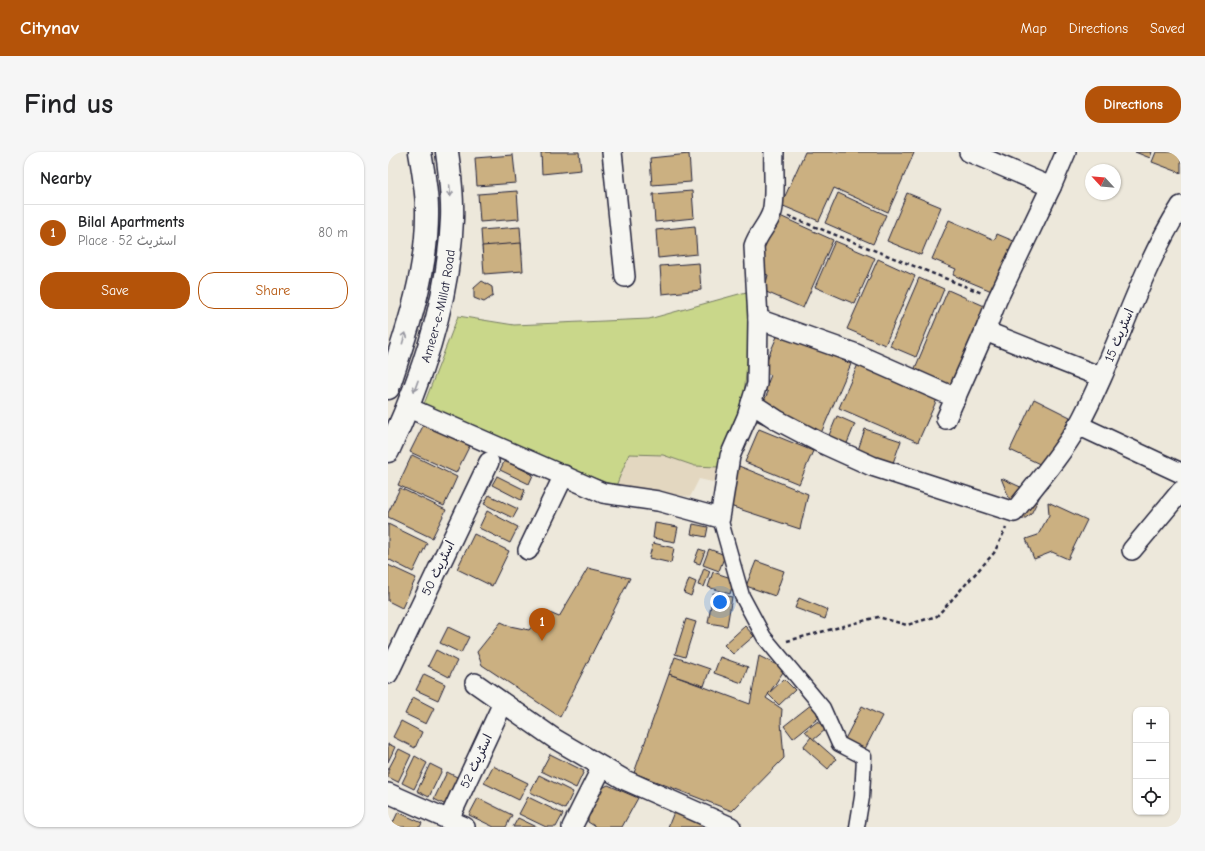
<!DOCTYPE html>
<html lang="en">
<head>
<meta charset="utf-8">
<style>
	body { margin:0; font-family:"Comic Neue","Playpen Sans Arabic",sans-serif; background:#f6f6f6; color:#202124 }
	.controls { position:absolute; right:12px; bottom:12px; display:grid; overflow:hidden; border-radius:8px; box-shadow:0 1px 3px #0004 }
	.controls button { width:36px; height:36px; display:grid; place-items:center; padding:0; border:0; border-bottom:1px solid #e0e0e0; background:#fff; color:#202124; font:20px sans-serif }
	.compass { position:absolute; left:697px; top:12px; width:36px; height:36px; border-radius:50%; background:#fff; box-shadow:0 1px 3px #0004; rotate:296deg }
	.you { position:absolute; left:332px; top:450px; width:14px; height:14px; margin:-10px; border:3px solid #fff; border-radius:50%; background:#1a73e8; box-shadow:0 0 0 6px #1a73e833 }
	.badge { display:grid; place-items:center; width:26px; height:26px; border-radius:50%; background:#b45309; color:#fff; font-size:13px; font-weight:700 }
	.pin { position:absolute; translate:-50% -33px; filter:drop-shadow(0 1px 2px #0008) }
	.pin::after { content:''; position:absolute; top:21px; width:14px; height:12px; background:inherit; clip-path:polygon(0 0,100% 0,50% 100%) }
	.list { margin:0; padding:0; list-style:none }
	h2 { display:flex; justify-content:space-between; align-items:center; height:52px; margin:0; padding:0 16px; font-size:17px }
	h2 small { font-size:13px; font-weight:400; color:#757577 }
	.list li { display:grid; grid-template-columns:26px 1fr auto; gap:12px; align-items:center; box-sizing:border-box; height:56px; padding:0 16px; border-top:1px solid #e0e0e0 }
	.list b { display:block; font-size:15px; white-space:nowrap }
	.list p { margin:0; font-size:13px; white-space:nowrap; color:#757577 }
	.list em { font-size:13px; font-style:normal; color:#757577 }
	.actions { display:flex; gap:8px; padding:12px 16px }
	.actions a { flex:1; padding:9px 0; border:1px solid #b45309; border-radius:16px; text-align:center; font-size:14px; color:#b45309 }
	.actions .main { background:#b45309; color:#fff }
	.icon { flex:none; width:22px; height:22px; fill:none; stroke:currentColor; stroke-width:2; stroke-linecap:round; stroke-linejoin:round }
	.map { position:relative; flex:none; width:793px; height:675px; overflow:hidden; border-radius:16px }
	header { display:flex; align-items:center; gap:24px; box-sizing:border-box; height:56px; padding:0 20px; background:#b45309; color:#fff }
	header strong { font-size:19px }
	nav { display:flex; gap:22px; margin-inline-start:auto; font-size:14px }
	.intro { display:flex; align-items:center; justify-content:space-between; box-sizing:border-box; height:96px; padding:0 24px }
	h1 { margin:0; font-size:28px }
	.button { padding:10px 18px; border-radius:16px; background:#b45309; color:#fff; font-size:14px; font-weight:700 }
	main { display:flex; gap:24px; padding:0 24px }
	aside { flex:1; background:#fff; border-radius:16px; box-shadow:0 1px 3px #0004 }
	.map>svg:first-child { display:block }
</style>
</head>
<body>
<header>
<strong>Citynav</strong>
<nav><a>Map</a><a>Directions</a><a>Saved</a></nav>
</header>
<div class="intro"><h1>Find us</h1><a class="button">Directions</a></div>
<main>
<aside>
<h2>Nearby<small></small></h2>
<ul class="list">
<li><span class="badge">1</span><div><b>Bilal Apartments</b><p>Place · اسٹریٹ 52</p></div><em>80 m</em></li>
</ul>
<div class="actions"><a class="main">Save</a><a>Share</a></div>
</aside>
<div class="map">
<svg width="793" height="675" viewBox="0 0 793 675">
	<rect width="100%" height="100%" fill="#ede8db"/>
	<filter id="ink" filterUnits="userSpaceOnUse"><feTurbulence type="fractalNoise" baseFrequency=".025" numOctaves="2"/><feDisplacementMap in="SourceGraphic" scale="8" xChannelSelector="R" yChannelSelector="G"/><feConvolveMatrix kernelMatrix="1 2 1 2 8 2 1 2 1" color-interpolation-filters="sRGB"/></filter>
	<g filter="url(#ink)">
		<polygon fill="#e3d7c0" points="241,302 275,303 307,314 329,315 329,331 311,327 302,345 228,334"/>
		<polygon fill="#c9d78a" stroke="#767c62" points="369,137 361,186 354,268 334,311 329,315 307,314 275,303 241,302 228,334 173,314 36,252 70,164 126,173 261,167"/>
		<g fill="#cbb081" stroke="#22223b">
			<polygon points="153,0 191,0 193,18 154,22"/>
			<polygon points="417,0 524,0 526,1 500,60 446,36 431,69 393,53"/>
			<polygon points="747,0 764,0 762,6"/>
			<polygon points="768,0 793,0 793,21 764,10"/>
			<polygon points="301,2 303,30 264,33 262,6"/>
			<polygon points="125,3 128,31 89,34 87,6"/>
			<polygon points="129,39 131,67 92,70 90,42"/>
			<polygon points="304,39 306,66 267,70 265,42"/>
			<polygon points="450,41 498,63 485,92 437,71"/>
			<polygon points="519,41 553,55 533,103 499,89"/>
			<polygon points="392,64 445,88 415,156 376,139 380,123 373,121 373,88"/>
			<polygon points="561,68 607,88 609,82 628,90 606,140 565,123 568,117 544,107"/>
			<polygon points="307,74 309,102 270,106 268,78"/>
			<polygon points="132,75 134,103 95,106 93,78"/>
			<polygon points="447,89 487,106 467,152 427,135"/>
			<polygon points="133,91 135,119 96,122 94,94"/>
			<polygon points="490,107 527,124 497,193 459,177"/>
			<polygon points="311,111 313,138 274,142 272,114"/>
			<polygon points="531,126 556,137 528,205 502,194"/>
			<polygon points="94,129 104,135 105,144 96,150 86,146 86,136"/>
			<polygon points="560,138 601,156 566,238 525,221"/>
			<polygon points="391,180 463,212 427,295 367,268 380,240 377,238 383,223 374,219"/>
			<polygon points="471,210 550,245 530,290 451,256"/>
			<polygon points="646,247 682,265 658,315 622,298"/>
			<polygon points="449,264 467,272 455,301 437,293"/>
			<polygon points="37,270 82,293 68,321 22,300"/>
			<polygon points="371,277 425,299 411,332 357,310"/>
			<polygon points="477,277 513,289 502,319 467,307"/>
			<polygon points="24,303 69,325 56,354 10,333"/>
			<polygon points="117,308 145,323 141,332 112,318"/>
			<polygon points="346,312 420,342 412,377 345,355 341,349"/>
			<polygon points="109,324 137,338 133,348 104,333"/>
			<polygon points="613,326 652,344 643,362 636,367 630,368"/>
			<polygon points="12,336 58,358 44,386 0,365 0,361"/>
			<polygon points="101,343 130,357 125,366 96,352"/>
			<polygon points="660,350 699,368 680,407 664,400 646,407 638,387 650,383 661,363"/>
			<polygon points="99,359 130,375 122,391 91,376"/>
			<polygon points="267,371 290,375 287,390 265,386"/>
			<polygon points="0,372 39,391 25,420 0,407"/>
			<polygon points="305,372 320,375 318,385 303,382"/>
			<polygon points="86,382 121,399 104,434 69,417"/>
			<polygon points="265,391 286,396 283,411 261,406"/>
			<polygon points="311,397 317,399 312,412 306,410"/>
			<polygon points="321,397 337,403 331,419 315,413"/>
			<polygon points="368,409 396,419 387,444 358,434"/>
			<polygon points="0,413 28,426 14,456 0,449"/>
			<polygon points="200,416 242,426 172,565 94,513 89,500 113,470 122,474 141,478 157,459 171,465"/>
			<polygon points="316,416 322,419 316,435 310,433"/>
			<polygon points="325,420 346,427 342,442 320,435"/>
			<polygon points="301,427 308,430 303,444 296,441"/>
			<polygon points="325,441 344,445 339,474 320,471"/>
			<polygon points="411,446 440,458 437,467 407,456"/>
			<polygon points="298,467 308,470 297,505 287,502"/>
			<polygon points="357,474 366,484 345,502 336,493"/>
			<polygon points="60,475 81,485 73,501 52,491"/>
			<polygon points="48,498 69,509 61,525 40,514"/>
			<polygon points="371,504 397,517 378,546 394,557 393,570 396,606 344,659 246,621 281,522 362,552"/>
			<polygon points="287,505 322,517 316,534 281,522"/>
			<polygon points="332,505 360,515 354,531 326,521"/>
			<polygon points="36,522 57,532 50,548 28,538"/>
			<polygon points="396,527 407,538 391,553 380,542"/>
			<polygon points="25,545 46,556 38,572 17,562"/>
			<polygon points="424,552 433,564 405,586 396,574"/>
			<polygon points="474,554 494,564 476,599 456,589"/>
			<polygon points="13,569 34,580 27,596 5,585"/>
			<polygon points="430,569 437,578 425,588 417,579"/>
			<polygon points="423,585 448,607 440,617 415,595"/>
			<polygon points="0,592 7,595 0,610"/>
			<polygon points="11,597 23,603 10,630 0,625 0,618"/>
			<polygon points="162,602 196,619 188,636 153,619"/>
			<polygon points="27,604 39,611 26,637 14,631"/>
			<polygon points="42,612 54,618 41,645 29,639"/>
			<polygon points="105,614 140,631 131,648 96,631"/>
			<polygon points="59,620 71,626 58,653 46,647"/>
			<polygon points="151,623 185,640 177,657 142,640"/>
			<polygon points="220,633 250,646 234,675 208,675 200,670 200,665 204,660 203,657 209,649 206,647 214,636"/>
			<polygon points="140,645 175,662 168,675 158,675 131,662"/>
			<polygon points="90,646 124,663 118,675 106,675 81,663"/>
			<polygon points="10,660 34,671 32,675 3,675"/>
			<polygon points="286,660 322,675 280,675"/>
			<polygon points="130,666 149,675 125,675"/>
		</g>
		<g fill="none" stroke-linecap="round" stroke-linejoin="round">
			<defs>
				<polyline id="pedestrian" points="332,366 354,444 376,485 435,556 451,592 476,605 474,645 469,675"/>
				<g id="minor">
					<polyline points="224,0 237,125"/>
					<polyline points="581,0 663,35 609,148 597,179 713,225"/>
					<polyline points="663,35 678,0"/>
					<polyline points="370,167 466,201 568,246"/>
					<path d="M363 251 389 268 431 290 484 314 626 360C648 332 672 305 690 274 729 203 749 123 793 54"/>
					<path d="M21 256 215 341 270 349 332 366 342 304 359 265 369 232 370 167 366 94C370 81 380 73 384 60 388 47 385 16 386 0"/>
					<polyline points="558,267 597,179"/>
					<polyline points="690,273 793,321"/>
					<polyline points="140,398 176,323"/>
					<polyline points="744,398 793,339"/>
					<polyline points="0,522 101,310"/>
					<polyline points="87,531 167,587 237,628 343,675"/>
					<polyline points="0,641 77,675"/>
					<polyline points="61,667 115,551"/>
					<polyline points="184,675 214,615"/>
				</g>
				<g id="secondary">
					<path d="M0 236C19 179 40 119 39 58 39 39 35 19 32 0"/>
					<path id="s1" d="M0 299C34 227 61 148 64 67 65 45 62 22 59 0"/>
				</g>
			</defs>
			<use href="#pedestrian" stroke="#22223b" stroke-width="17"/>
			<use href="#minor" stroke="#22223b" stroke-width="22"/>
			<use href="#secondary" stroke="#22223b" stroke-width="25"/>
			<g stroke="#22223b" stroke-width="2.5" stroke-dasharray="4 3" stroke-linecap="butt">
				<polyline points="400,64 594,141"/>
				<polyline points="399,489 490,465 519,473 549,464 606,401 618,376"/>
			</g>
			<use href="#pedestrian" stroke="#f6f6f2" stroke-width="14"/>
			<use href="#minor" stroke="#f6f6f2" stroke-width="19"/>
			<use href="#secondary" stroke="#f6f6f2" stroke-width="22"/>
		</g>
		<defs><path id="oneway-shaft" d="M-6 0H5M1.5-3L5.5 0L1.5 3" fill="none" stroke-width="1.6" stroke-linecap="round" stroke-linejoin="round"/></defs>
		<g stroke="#9797a0">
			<use href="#oneway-shaft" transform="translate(62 39) rotate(86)"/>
			<use href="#oneway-shaft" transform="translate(16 186) rotate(-74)"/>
			<use href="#oneway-shaft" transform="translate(28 234) rotate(110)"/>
		</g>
	</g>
	<g text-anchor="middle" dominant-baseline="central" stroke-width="4" stroke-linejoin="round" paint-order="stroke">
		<g font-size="13" fill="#22223b" stroke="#f6f6f2">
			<text stroke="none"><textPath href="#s1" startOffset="154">Ameer-e-Millat Road</textPath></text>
			<text transform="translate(731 183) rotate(-67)">اسٹریٹ 15</text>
			<text transform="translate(50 416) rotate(-64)">اسٹریٹ 50</text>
			<text transform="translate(88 609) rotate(-65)">اسٹریٹ 52</text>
		</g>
	</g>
</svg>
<div class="controls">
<button>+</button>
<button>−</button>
<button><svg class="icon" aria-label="locate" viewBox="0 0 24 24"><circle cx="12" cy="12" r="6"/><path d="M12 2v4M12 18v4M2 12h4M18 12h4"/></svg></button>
</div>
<svg class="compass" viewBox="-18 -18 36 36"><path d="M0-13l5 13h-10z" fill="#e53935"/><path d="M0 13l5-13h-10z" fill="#757577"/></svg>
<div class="you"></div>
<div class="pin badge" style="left:154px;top:489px">1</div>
</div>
</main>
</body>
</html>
